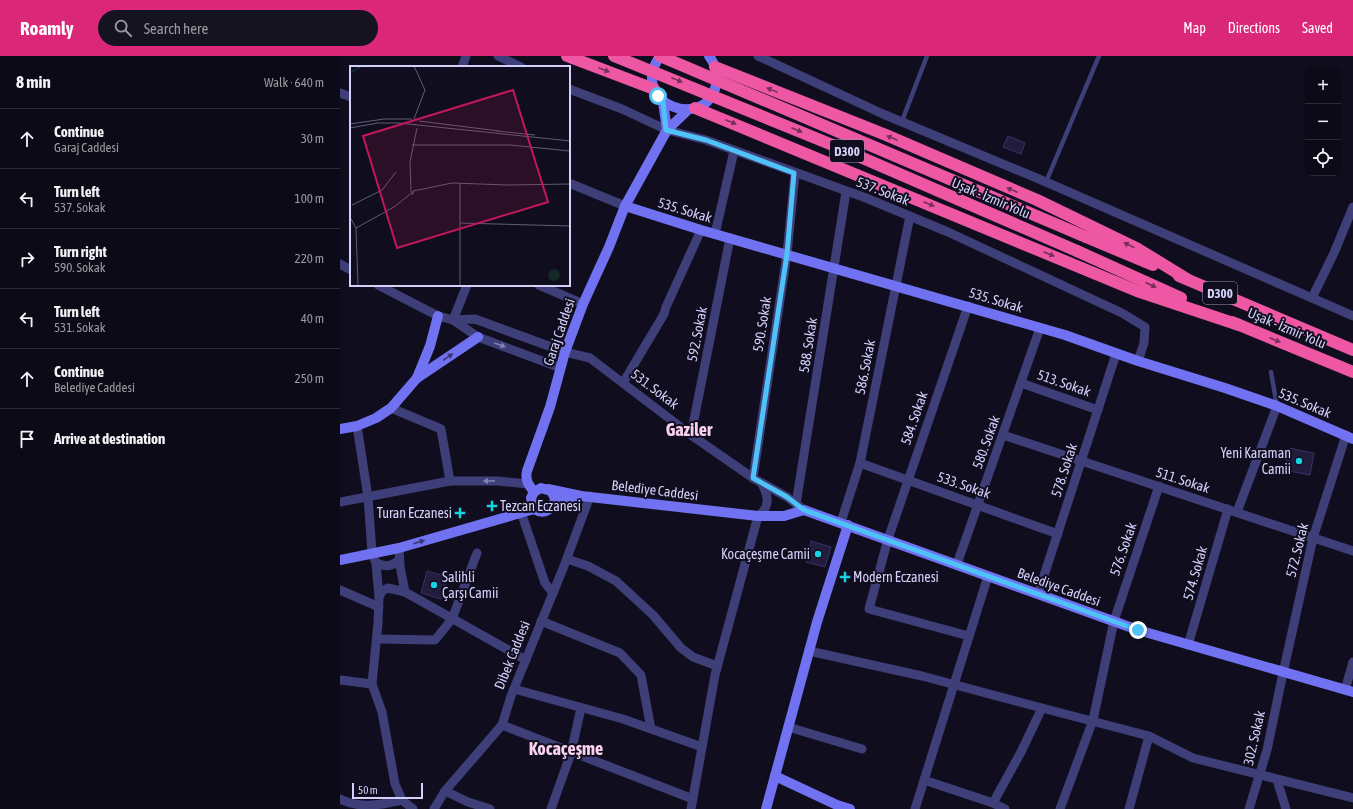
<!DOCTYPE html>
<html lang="en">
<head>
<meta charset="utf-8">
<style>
	body { margin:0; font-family:"Asap Condensed",sans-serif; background:#15131f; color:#f1f3f6 }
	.controls { position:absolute; right:12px; top:12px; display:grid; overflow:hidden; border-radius:8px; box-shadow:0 2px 6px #0003 }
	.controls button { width:36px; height:36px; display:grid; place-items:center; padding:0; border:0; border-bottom:1px solid #2c2b35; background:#0c0a16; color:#f1f3f6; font:20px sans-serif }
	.scale { position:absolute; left:12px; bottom:10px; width:71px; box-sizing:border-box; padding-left:4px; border:2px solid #d3d0fa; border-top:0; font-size:11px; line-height:14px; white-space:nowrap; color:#d3d0fa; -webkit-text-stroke:3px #100e1e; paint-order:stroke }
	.stop { position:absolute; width:12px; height:12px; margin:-9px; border:3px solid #4fc3f7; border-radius:50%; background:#fff }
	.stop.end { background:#4fc3f7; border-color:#fff; box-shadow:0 1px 4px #0008 }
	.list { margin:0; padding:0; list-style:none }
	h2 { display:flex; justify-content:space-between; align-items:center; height:52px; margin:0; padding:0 16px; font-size:17px }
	h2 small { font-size:13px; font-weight:400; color:#9a9aa1 }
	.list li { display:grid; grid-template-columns:26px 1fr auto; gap:12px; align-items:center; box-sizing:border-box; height:60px; padding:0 16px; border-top:1px solid #2c2b35 }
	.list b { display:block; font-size:15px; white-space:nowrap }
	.list p { margin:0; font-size:13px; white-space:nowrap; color:#9a9aa1 }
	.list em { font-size:13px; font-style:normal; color:#9a9aa1 }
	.icon { flex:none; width:22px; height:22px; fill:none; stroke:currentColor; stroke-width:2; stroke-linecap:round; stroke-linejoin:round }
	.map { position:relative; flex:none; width:1013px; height:753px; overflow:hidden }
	header { display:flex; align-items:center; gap:24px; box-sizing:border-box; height:56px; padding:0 20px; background:#db2777; color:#fff }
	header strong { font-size:19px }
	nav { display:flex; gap:22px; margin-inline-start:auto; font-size:14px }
	.search { width:280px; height:36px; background:#15131f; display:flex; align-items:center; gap:10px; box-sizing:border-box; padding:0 14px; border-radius:22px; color:#9a9aa1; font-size:15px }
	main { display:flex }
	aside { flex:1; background:#0c0a16 }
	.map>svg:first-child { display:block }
</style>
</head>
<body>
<header>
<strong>Roamly</strong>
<div class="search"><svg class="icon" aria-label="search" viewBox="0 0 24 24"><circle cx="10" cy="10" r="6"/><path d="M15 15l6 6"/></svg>Search here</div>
<nav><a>Map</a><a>Directions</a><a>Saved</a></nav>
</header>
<main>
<aside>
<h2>8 min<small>Walk · 640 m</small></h2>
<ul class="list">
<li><svg class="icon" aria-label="ahead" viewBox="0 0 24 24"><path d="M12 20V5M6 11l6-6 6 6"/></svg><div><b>Continue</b><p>Garaj Caddesi</p></div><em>30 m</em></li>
<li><svg class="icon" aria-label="left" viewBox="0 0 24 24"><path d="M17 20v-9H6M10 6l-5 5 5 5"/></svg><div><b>Turn left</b><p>537. Sokak</p></div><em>100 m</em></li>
<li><svg class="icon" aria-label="right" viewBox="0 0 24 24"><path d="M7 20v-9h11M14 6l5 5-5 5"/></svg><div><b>Turn right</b><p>590. Sokak</p></div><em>220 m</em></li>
<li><svg class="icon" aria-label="left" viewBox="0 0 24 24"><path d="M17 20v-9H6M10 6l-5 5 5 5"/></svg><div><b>Turn left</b><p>531. Sokak</p></div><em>40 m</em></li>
<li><svg class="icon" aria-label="ahead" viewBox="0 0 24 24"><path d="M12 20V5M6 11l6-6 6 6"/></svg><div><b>Continue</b><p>Belediye Caddesi</p></div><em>250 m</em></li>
<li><svg class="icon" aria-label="arrive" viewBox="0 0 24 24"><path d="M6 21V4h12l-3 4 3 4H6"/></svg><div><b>Arrive at destination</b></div></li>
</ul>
</aside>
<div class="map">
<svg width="1013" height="753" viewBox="0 0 1013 753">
	<rect width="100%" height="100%" fill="#100e1e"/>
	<g fill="#221c3d" stroke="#3a3167">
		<polygon points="668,80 685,87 681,98 663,91"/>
		<polygon points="949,392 974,397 970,419 944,414"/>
		<polygon points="471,485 491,491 485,511 466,506"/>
		<polygon points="87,515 108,521 101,543 81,537"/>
	</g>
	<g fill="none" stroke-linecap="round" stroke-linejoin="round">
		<g stroke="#3e3e78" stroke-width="4.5">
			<polyline points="562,65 587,0"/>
			<polyline points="706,126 759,0"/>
			<polyline points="931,316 937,350"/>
		</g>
		<g stroke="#3e3e78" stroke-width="9">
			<polyline points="158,0 181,11"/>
			<polyline points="418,0 543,58 706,126 1013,260"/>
			<polyline points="122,11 126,0"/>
			<polyline points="229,33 282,53 327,74 366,84 526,142 608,176 782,257 805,271 804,287 798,305"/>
			<polyline points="0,37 11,41"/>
			<polyline points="229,127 285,150"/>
			<polyline points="375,178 394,95"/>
			<polyline points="0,208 11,214"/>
			<polyline points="38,229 98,260 113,264 135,263 225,296 250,302 351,379 413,422 447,441 464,454"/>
			<polyline points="199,229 243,248"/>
			<polyline points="972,242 994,197 1013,151"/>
			<polyline points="628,250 548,483 529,553 629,580"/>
			<polyline points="113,264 138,281 221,312"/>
			<polyline points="113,264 127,229"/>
			<polyline points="283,327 324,258 326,251 361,174"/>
			<polyline points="681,327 758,354"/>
			<polyline points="51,352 101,373 110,425"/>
			<polyline points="17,370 28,441 32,497 36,507 39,541 38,567 32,628 42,656 55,728 62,744 73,753"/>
			<polyline points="351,379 390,182"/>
			<polyline points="663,379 1013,495"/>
			<polyline points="520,407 718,478"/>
			<polyline points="413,422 447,198 455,117"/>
			<polyline points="0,446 110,425 158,425 188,428"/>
			<polyline points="456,448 506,136"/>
			<polyline points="181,456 205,527 213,537"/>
			<polyline points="897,456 937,350"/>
			<polyline points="501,466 520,407 570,160"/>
			<polyline points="59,492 60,510 65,536"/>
			<polyline points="227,503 248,510 276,525 313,559 341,592 353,601 377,610"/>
			<path d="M36 507C46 511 51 511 59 504"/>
			<polyline points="617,508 700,272"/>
			<polyline points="0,534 39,551"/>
			<polyline points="698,538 776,298"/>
			<polyline points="39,541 42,535 48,532 65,536 186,604"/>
			<polyline points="201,565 280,597 301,619 311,673"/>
			<polyline points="37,583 95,584 112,563 137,497"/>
			<polyline points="848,589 888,453"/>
			<polyline points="469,595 582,620 702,652"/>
			<polyline points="0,624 32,628"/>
			<polyline points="174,633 283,663 362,691"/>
			<polyline points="1005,634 1013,606"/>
			<polyline points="162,669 353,743"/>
			<polyline points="448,671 522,693"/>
			<polyline points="584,724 653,747 665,753"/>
			<polyline points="937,724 946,753"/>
			<polyline points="105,735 128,746 150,753"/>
			<path d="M0 743C19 753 41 749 62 744"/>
			<polyline points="653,747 681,696 702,652 809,680 853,702 1013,742"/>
			<polyline points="94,753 105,735 162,669 171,640 224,510 250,440"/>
			<polyline points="211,753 231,697 241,652"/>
			<path d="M351 753 375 619 418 460C430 451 429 441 422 428"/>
			<polyline points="575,753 648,520"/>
			<polyline points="720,753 753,664 774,565 819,430"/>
			<polyline points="789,753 809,680"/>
			<polyline points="909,753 927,694 943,617 973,482 1006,379"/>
		</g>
		<g stroke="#7172f1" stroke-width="10">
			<path d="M320 0C287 48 366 76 376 29 378 18 375 8 369 0"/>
			<polyline points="323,46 327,74"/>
			<polyline points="285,150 361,174 725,279 798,305 885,332 937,350 1013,383"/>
			<polyline points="77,322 90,290 98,260"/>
			<polyline points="0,373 17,370 36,362 51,352 77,322 138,281"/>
			<polyline points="208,433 241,440 418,460 444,460 464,454 798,574 1013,636"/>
			<path d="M194 436C188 428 185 424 187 415L210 351 225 296 243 248 269 191 285 150 327 74 349 53"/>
			<polyline points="214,448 240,440"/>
			<path d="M0 504 59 492 194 453C202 458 208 456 214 448L215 442 211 435 201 432 194 436 191 442 194 453"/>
			<polyline points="435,720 497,749 510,753"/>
			<polyline points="426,753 477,566 508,469"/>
		</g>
		<g stroke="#ee57a4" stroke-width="12">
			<polyline points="227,0 314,33"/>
			<polyline points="375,11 546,79 697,144 798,193 847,223"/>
			<polyline points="355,52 797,235 899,269"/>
			<polyline points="746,181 813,209"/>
			<polyline points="737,195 841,242"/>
			<polyline points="839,220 1013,294"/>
			<polyline points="892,266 1013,316"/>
		</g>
		<g stroke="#ee57a4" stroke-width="12">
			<polyline points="274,0 495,90 737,195"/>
			<polyline points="320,0 746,181"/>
		</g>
	</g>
	<defs><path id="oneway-solid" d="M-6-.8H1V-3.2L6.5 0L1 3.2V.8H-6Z"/></defs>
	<g fill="#742f5a">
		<use href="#oneway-solid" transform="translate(264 14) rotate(21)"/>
		<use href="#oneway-solid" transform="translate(337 24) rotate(22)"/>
		<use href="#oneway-solid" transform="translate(432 34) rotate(-158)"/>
		<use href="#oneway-solid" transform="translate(391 66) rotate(22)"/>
		<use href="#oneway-solid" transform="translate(457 74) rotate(23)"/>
		<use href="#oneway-solid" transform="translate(552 82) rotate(-157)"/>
		<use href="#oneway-solid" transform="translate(672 134) rotate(-157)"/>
		<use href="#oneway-solid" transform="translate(589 148) rotate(23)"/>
		<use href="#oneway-solid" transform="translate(789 189) rotate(-154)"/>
		<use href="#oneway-solid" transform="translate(709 198) rotate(23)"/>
		<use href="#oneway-solid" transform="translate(811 229) rotate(24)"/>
		<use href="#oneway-solid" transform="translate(935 284) rotate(23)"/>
	</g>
	<g fill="#8180b2">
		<use href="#oneway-solid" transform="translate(160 289) rotate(20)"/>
		<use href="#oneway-solid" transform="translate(149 425) rotate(179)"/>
	</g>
	<g fill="#373672">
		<use href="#oneway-solid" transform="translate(108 301) rotate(-34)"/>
		<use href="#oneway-solid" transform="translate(79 486) rotate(-17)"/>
	</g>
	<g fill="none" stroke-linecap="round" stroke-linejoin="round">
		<polyline stroke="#4fc3f7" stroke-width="5" points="318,40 323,46 326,74 366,84 454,117 447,198 413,422 447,441 464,454 798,574"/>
	</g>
	<g fill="#16d2e0" stroke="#100e1e" stroke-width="1.5">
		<circle cx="959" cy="405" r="4"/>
		<path d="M150 444h4v4h4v4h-4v4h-4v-4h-4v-4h4z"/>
		<path d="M118 451h4v4h4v4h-4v4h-4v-4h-4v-4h4z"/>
		<circle cx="478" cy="498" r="4"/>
		<path d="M503 515h4v4h4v4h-4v4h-4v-4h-4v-4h4z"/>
		<circle cx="94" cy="529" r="4"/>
	</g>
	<g text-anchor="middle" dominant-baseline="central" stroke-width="4" stroke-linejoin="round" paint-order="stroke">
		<g fill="#100e1e" stroke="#9896b8" stroke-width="1">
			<rect x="490" y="84" width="34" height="22" rx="3"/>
			<rect x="863" y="226" width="34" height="22" rx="3"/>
		</g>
		<g font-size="13" font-weight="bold" fill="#d3d0fa">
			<text x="507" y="95">D300</text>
			<text x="880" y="237">D300</text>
		</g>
		<g font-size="14" fill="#d3d0fa" stroke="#100e1e">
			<text transform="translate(543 135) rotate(21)">537. Sokak</text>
			<text transform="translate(651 142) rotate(23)">Uşak - İzmir Yolu</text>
			<text transform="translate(345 154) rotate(17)">535. Sokak</text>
			<text transform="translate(656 244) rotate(17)">535. Sokak</text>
			<text transform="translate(422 268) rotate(-81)">590. Sokak</text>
			<text transform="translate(947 272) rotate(23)">Uşak - İzmir Yolu</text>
			<text transform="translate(219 276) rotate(-71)">Garaj Caddesi</text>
			<text transform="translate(357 278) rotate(-79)">592. Sokak</text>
			<text transform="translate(468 289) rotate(-81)">588. Sokak</text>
			<text transform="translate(525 311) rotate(-79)">586. Sokak</text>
			<text transform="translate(724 327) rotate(19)">513. Sokak</text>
			<text transform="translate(315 333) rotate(37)">531. Sokak</text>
			<text transform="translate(965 347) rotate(23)">535. Sokak</text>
			<text transform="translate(574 362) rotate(-71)">584. Sokak</text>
			<text transform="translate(646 386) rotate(-70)">580. Sokak</text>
			<text transform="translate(724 414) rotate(-72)">578. Sokak</text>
			<text transform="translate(843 424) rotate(18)">511. Sokak</text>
			<text transform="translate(624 429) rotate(19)">533. Sokak</text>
			<text transform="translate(315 434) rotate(7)">Belediye Caddesi</text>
			<text transform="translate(783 493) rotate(-71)">576. Sokak</text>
			<text transform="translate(957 494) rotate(-76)">572. Sokak</text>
			<text transform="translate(855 517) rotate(-74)">574. Sokak</text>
			<text transform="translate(719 531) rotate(20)">Belediye Caddesi</text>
			<text transform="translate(172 599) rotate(-68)">Dibek Caddesi</text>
			<text transform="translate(914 682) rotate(-77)">302. Sokak</text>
		</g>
		<g font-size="14" fill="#d3d0fa" stroke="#100e1e" text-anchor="end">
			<text x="951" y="397">Yeni Karaman<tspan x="951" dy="16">Camii</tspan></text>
			<text x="160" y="450" text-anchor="start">Tezcan Eczanesi</text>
			<text x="112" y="457">Turan Eczanesi</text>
			<text x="470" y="498">Kocaçeşme Camii</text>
			<text x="102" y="521" text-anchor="start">Salihli<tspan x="102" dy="16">Çarşı Camii</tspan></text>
			<text x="513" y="521" text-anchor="start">Modern Eczanesi</text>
		</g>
		<g font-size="18" font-weight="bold" fill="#fad2ed" stroke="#100e1e">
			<text x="349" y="373">Gaziler</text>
			<text x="226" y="692">Kocaçeşme</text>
		</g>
	</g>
	<g transform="translate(10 10)">
		<rect width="220" height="220" fill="#100e1e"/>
		<path d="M198 209a6 6 0 1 1 12 0a6 6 0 1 1-12 0Z" fill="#122726"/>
		<path fill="none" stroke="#132743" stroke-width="2" d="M0 7 12 0"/>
		<path fill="none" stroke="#5e5c76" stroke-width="1" d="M64 0 75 24 64 53M69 55 149 65M0 58 34 53H62M0 62 28 57H49L220 75M147 65 185 69M62 79H160L220 85M110 117V220M63 125 102 117 158 119 220 118M61 126 60 96 67 62M2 139 32 124 46 106M0 151 6 162 8 220M110 157 220 160M6 162 44 141 64 125 62 129"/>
		<path fill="#c2185b" fill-opacity="0.15" stroke="#c2185b" stroke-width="2" d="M163 24 198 136 47 182 13 70Z"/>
		<rect width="220" height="220" fill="none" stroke="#d3d0fa" stroke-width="2"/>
	</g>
</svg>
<div class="controls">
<button>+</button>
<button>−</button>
<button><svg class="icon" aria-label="locate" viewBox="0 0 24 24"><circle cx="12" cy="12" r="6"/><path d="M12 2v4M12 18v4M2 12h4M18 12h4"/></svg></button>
</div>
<div class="scale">50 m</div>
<div class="stop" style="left:318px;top:40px"></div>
<div class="stop end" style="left:798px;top:574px"></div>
</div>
</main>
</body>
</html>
